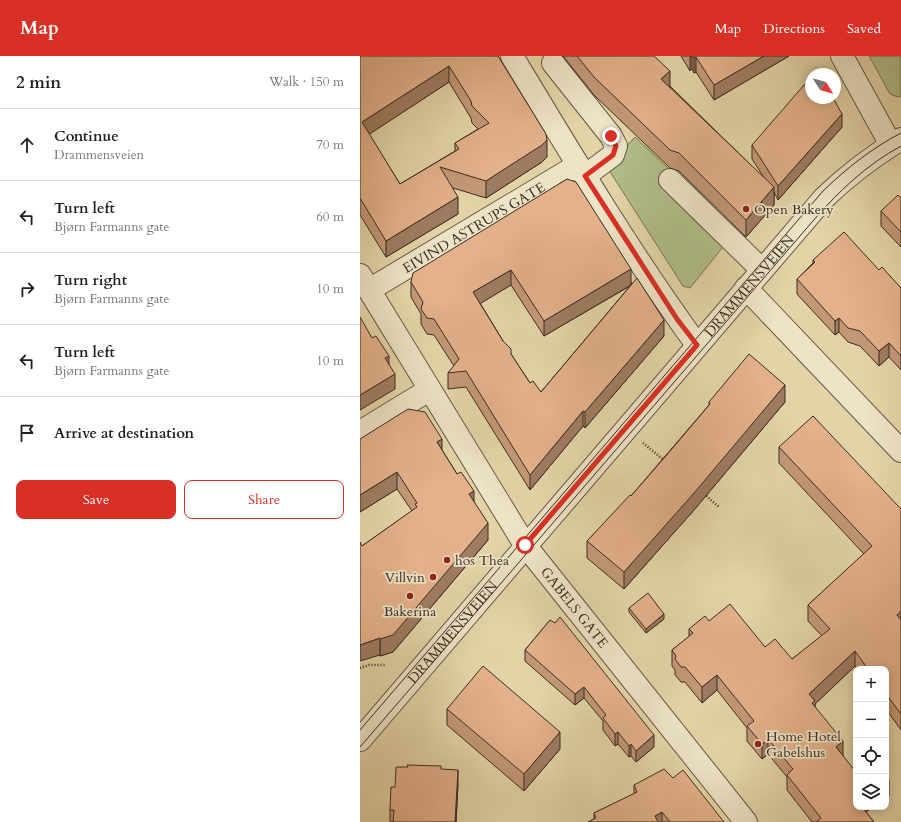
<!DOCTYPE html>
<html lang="en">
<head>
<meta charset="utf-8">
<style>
	body { margin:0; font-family:Cardo,serif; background:#f6f6f6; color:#222 }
	.controls { position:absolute; right:12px; bottom:12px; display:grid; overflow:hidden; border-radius:8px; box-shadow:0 2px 10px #0003 }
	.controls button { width:36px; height:36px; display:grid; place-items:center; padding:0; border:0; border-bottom:1px solid #e0e0e0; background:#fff; color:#222; font:20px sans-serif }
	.compass { position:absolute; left:445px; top:12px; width:36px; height:36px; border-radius:50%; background:#fff; box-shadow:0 2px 10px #0003; rotate:127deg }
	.stop { position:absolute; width:12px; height:12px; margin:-9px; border:3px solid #d93025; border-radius:50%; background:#fff }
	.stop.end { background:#d93025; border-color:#fff; box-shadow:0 1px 4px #0008 }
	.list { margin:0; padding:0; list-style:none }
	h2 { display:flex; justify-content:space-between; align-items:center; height:52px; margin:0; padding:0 16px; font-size:17px }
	h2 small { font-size:13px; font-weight:400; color:#767676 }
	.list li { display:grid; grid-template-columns:26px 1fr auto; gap:12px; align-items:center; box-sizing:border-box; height:72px; padding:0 16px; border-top:1px solid #e0e0e0 }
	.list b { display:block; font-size:15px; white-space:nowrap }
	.list p { margin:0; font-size:13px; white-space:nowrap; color:#767676 }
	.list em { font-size:13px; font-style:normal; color:#767676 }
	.actions { display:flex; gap:8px; padding:12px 16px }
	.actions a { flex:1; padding:9px 0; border:1px solid #d93025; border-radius:8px; text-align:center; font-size:14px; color:#d93025 }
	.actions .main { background:#d93025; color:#fff }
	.icon { flex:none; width:22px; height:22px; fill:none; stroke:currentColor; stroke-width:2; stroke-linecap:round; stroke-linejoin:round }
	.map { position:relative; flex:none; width:541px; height:766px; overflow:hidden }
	header { display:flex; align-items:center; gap:24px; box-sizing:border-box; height:56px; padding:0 20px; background:#d93025; color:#fff }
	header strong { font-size:19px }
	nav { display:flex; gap:22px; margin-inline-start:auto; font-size:14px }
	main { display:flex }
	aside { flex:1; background:#fff }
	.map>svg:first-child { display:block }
</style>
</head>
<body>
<header>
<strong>Map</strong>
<nav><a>Map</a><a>Directions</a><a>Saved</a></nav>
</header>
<main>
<aside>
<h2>2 min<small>Walk · 150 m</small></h2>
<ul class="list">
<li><svg class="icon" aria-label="ahead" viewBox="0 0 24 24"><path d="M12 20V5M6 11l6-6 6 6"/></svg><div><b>Continue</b><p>Drammensveien</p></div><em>70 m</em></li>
<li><svg class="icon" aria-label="left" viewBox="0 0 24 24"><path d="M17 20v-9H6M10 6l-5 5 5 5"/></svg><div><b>Turn left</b><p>Bjørn Farmanns gate</p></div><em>60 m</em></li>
<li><svg class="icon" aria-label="right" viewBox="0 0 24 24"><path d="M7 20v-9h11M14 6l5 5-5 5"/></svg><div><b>Turn right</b><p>Bjørn Farmanns gate</p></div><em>10 m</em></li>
<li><svg class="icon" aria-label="left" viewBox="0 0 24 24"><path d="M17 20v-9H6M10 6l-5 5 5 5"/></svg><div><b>Turn left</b><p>Bjørn Farmanns gate</p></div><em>10 m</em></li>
<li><svg class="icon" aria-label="arrive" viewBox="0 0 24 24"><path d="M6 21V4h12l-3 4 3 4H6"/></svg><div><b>Arrive at destination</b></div></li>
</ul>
<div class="actions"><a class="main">Save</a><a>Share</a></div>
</aside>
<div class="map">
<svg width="541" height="766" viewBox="0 0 541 766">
	<rect width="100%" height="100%" fill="#e3d4a7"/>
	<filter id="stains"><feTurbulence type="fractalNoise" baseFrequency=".005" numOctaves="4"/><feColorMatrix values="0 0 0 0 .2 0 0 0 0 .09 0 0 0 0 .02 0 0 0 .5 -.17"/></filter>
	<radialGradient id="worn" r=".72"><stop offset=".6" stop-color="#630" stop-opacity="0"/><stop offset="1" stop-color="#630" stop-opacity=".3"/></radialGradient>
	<g fill="#b0bd89" stroke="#767556">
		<polygon points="509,0 541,0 541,40 538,41 530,38"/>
		<polygon points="275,81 311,115 363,191 330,232 323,230 247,111"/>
	</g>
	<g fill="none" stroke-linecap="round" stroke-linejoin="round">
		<defs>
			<g id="minor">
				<path d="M152 0C211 98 270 197 337 289"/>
				<polyline points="482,0 531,89"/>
				<polyline points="193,7 251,80 256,90 253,99 225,120"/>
				<polyline points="310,124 402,214"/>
				<path id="s1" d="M0 219 165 489 386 766"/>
				<polyline points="386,232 541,395"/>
				<path id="s2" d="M9 234 218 109"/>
				<polyline points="0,376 69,334"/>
				<path id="s3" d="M0 684 464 142C488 119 513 100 541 83"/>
			</g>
		</defs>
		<use href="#minor" stroke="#655744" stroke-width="24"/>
		<g stroke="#3b2d23" stroke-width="2.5" stroke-dasharray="1 2" stroke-linecap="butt">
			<polyline points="283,387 305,405"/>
			<polyline points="344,438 359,451"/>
			<polyline points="0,612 9,609 25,609"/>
		</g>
		<use href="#minor" stroke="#ede3c6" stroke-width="22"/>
		<g stroke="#3b2d23" stroke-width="1">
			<path d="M0 674 463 135C487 112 512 92 541 77"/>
			<path d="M0 691 452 166C478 136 506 109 541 90"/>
		</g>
	</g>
	<g fill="#c39877" stroke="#3b2d23" fill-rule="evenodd">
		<path d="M0 0H138L187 101 182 106 126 142 93 132 98 158 26 201 0 159ZM89 26 111 62 112 67 118 73 95 87V95L40 128 9 78Z"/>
		<polygon points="203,0 294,0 310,30 405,123 392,103 392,89 482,71 418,144 414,136 414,149 386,181 319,115 310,112 234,39"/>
		<polygon points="321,0 429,0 354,44 336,16 334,17 332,13 330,15"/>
		<path d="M207 123 304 280 225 372 223 370 170 434 106 331 88 333V317L94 310 74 279 67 278 61 268V258L51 241V226ZM151 229 184 280 270 230 181 336 170 327 151 298 120 247Z"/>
		<polygon points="541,142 541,191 521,170 521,155"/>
		<polygon points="453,204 519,214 541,232 541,314 529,301 519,310 500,290 488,286 479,276 475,279 437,238 437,223 453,207"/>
		<polygon points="349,346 425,346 334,454 264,533 227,502 227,485 271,440 349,349"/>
		<polygon points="0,383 82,394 114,445 128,484 33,596 20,600 2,490 52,455 37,433 0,456"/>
		<polygon points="419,391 541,453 541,674 526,653 526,613 497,613 495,610 455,648 455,651 483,699 496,751 513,751 506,756 514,766 452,766 427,734 427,721 408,698 402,703 387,685 387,672 357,634 342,647 325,626 321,626 315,619 315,614 312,610 312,594 329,581 329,573 349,565 432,603 462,580 448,565 448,549 504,498 419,407"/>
		<polygon points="269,552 304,563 286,577 269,556"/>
		<polygon points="190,564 294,691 276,706 271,700 269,701 258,688 255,690 243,674 243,665 224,642 215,649 165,605 165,594"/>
		<polygon points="87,653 200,693 164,735 87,669"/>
		<polygon points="81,713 98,728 96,766 30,766 30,754 35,731"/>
		<polygon points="313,722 364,766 228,766 234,763 234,757 274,738 274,729"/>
	</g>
	<g fill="#9f7c61" stroke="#3b2d23">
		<polygon points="331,0 332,0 332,13 330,15 330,1"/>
		<polygon points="404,0 429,0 354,44 354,29"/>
		<polygon points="336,1 336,16 334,17 334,2"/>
		<polygon points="89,10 89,26 2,83 2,66"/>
		<polygon points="310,15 310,33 301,23"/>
		<polygon points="482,58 482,71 418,144 418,130"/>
		<polygon points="187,84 187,101 182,106 126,142 126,125"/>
		<polygon points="414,131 414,149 386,181 386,164"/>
		<polygon points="98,141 98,158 26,201 26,185"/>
		<polygon points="271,213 271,229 184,280 184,265"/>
		<polygon points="151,214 151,229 113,252 113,236"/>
		<polygon points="479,262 479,276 475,279 475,265"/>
		<polygon points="304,264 304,280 225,372 225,356"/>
		<polygon points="529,287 529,301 519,310 519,295"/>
		<polygon points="29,300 29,315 25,302"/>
		<polygon points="35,318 35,333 0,354 0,339"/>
		<polygon points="425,329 425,346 334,454 264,533 264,516"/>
		<polygon points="223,355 223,370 170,434 170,419"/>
		<polygon points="82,383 82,400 77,386"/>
		<polygon points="37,416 37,433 0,456 0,439"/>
		<polygon points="114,435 114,451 109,438"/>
		<polygon points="128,467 128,484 33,596 20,600 20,583"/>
		<polygon points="541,555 541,570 537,559"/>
		<polygon points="304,558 304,563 286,577 286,573"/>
		<polygon points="20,582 20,599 0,605 0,589"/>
		<polygon points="495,595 495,610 455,648 455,661 449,638"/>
		<polygon points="357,619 357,634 342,647 342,631"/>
		<polygon points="224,631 224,642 215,649 215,638"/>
		<polygon points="200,676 200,693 164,735 164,718"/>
		<polygon points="258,676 258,688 255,690 255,678"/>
		<polygon points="294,679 294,691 276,706 276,695"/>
		<polygon points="408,683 408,698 402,703 402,688"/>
		<polygon points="483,685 483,701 476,691"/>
		<polygon points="271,688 271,700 269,701 269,690"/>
		<polygon points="98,714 98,728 96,766 95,766"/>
		<polygon points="529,724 529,740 526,742 526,727"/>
		<polygon points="498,751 513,751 498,761"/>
		<polygon points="302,756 302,766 295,766 295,760"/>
	</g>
	<g fill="#e3b18a" stroke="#3b2d23" fill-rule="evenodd">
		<path d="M0 0H138L186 78 187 84 182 89 126 125 80 111 98 141 26 185 0 142ZM89 10 111 45 112 50 129 67 95 87 99 93 40 128 2 66Z"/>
		<polygon points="217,0 294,0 310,15 301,23 414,131 386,164 319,97 310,94 234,21"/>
		<polygon points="332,0 404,0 354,29 336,1 334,2"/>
		<polygon points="457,14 459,18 453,18"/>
		<polygon points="451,21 451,42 473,42 482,58 418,130 392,89"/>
		<polygon points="207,123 216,126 271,213 184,265 151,214 113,236 143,285 151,293 151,298 170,327 173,325 181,336 277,222 304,264 225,356 223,355 170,419 106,315 88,317 99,303 74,263 67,262 61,253 63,246 51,226 53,217"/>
		<polygon points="538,139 541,142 541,176 521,155"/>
		<polygon points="484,176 519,214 522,211 541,232 541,300 529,287 519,295 500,275 488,272 479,262 475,265 437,223 455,206 453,204"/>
		<polygon points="0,261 12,282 16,280 29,300 25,302 35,318 0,339"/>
		<polygon points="389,298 425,329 334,437 264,516 227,485 270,439 271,440 311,394 350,348 349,346"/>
		<polygon points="48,353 65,356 82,383 77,386 97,418 101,416 114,435 109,438 128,467 33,579 20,583 20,582 0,589 0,486 2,490 57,451 55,448 57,447 37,416 0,439 0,383"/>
		<polygon points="453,360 541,453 541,555 537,559 541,564 541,658 526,638 526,613 508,613 495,595 449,638 455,645 452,647 483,685 476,691 496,716 496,751 502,751 514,766 456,766 461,762 427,719 433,713 408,683 402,688 387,670 394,665 357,619 342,631 325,611 321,611 315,603 316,600 312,594 333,577 329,573 345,560 349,565 370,548 405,591 415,583 432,603 470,573 448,549 512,490 419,391"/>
		<polygon points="288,537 304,558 286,573 269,552"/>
		<polygon points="200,561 294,679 276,695 271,688 269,690 258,676 255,678 243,662 246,659 224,631 215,638 165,594 190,564 195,567"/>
		<polygon points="123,610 200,676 164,718 87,653"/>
		<polygon points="47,709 81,710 81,713 98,714 95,766 33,766 34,754 30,754 31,731 35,731 36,711 48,711"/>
		<polygon points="304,713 313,722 323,714 364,766 310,766 302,756 295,760 298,766 228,766 236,762 234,757 277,736 274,729"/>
		<polygon points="526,720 529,724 526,727"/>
	</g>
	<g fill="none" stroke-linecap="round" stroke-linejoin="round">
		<polyline stroke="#d93025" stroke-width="5" points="165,489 337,289 317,263 225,120 253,99 256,90 251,80"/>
	</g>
	<g fill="#8f2418" stroke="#ede3c6" stroke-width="1.5">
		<circle cx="386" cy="153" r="4"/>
		<circle cx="87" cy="504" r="4"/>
		<circle cx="73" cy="521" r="4"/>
		<circle cx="50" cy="540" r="4"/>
		<circle cx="398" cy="688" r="4"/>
	</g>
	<g text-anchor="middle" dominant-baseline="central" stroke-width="3.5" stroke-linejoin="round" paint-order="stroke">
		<g font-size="14" fill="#3b2d23" stroke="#ede3c6" text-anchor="start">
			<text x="394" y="153">Open Bakery</text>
			<text x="95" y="504">hos Thea</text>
			<text x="65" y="521" text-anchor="end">Villvin</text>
			<text x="50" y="555" text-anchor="middle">Bakerina</text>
			<text x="406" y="680">Home Hotel<tspan x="406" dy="16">Gabelshus</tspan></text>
		</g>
		<g font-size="14" fill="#3b2d23" stroke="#ede3c6">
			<text stroke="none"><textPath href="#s2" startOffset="122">EIVIND ASTRUPS GATE</textPath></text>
			<text stroke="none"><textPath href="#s3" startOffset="598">DRAMMENSVEIEN</textPath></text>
			<text stroke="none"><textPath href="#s1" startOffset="396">GABELS GATE</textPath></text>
			<text stroke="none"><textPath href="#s3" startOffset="142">DRAMMENSVEIEN</textPath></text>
		</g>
	</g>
	<rect width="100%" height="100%" filter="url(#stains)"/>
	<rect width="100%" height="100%" fill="url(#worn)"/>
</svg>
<div class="controls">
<button>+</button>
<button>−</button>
<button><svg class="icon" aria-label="locate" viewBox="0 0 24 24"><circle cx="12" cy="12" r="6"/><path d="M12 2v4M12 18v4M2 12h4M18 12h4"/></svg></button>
<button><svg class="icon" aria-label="layers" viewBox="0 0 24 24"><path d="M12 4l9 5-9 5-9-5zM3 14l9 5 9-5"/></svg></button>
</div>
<svg class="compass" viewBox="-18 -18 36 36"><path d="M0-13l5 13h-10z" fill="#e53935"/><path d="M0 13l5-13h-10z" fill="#767676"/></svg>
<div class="stop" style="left:165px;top:489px"></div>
<div class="stop end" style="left:251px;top:80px"></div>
</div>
</main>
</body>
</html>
